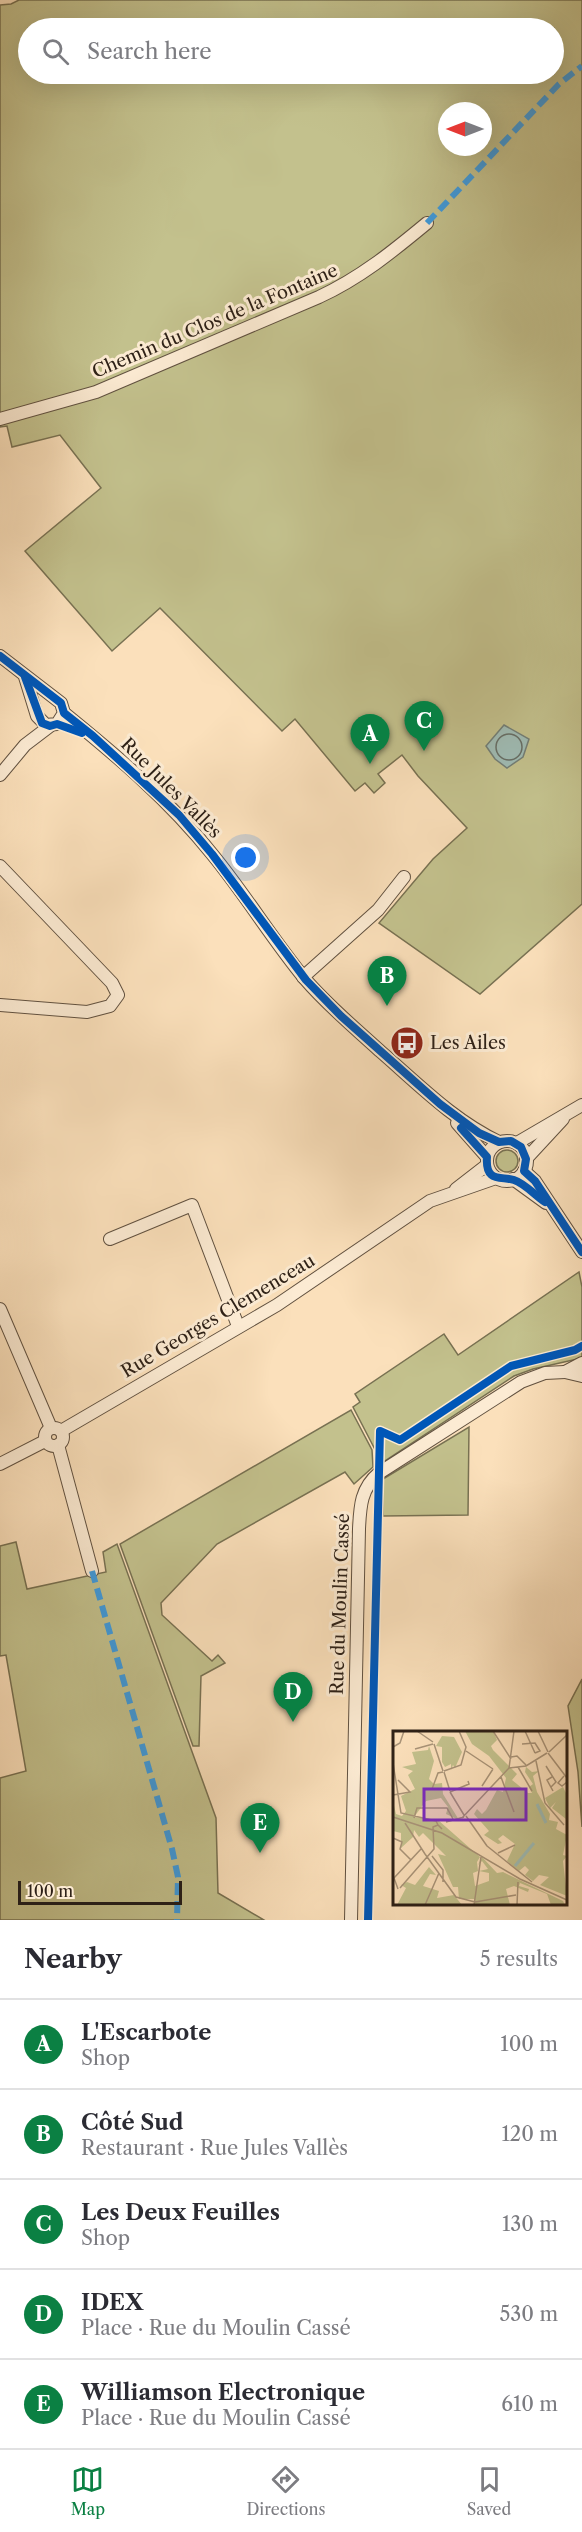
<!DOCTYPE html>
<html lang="en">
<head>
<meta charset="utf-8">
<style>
	body { margin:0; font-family:"Libre Caslon Text",serif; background:#f2f2f3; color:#2b2b33 }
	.compass { position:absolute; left:438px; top:102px; width:54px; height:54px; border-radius:50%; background:#fff; box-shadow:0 6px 24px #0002; rotate:270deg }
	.scale { position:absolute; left:18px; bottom:15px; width:164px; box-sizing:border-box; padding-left:6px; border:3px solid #2e2117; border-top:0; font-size:16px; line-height:21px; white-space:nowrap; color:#2e2117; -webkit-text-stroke:4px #fcebd3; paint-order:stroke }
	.you { position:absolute; left:246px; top:858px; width:21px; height:21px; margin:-15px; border:4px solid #fff; border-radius:50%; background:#1a73e8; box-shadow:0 0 0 9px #1a73e833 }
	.badge { display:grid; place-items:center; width:39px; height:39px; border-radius:50%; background:#0b8043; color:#fff; font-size:20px; font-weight:700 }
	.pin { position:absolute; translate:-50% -50px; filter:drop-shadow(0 2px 3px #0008) }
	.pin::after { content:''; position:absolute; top:32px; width:21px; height:18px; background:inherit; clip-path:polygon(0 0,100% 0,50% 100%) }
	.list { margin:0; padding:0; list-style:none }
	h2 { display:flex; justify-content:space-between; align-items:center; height:78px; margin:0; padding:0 24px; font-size:26px }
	h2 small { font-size:20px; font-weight:400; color:#7c7c81 }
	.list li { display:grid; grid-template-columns:39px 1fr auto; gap:18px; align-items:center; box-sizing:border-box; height:90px; padding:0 24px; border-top:2px solid #e1e1e2 }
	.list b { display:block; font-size:22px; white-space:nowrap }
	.list p { margin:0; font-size:20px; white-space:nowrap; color:#7c7c81 }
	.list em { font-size:20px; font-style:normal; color:#7c7c81 }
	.icon { flex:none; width:33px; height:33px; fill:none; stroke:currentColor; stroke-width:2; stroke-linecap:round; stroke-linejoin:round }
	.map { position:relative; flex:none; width:582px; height:1920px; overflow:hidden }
	.search { position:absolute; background:#fff; box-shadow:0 6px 24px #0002; left:18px; right:18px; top:18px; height:66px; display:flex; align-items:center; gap:15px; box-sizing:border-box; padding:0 21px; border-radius:33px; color:#7c7c81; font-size:22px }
	.sheet { height:528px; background:#fff }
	nav { display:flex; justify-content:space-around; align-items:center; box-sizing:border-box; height:84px; border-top:2px solid #e1e1e2; background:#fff; font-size:16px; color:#7c7c81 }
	nav a { display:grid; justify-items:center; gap:3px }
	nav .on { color:#0b8043 }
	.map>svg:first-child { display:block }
</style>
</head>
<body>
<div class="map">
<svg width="582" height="1920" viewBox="0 0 582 1920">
	<rect width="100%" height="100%" fill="#fbe0bb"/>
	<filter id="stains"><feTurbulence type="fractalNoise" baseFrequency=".00333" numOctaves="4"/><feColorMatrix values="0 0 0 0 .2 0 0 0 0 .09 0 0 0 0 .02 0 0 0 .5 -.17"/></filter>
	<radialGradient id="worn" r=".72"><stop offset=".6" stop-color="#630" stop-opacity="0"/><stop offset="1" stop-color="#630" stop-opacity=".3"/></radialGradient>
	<g fill="#c3c18d" stroke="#787152" stroke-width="1.5" fill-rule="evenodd">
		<path d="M19 0H582V904L480 994 379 923 433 859 467 828 418 776 402 755 378 774 385 783 374 793 365 783 355 791 295 719 282 731 160 608 112 651 25 551 101 488 60 435 12 447 7 426 0 427V5L11 4ZM28 28H554V74H28ZM447 111H483V147H447Z"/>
		<circle cx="507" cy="1161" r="11"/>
		<polygon points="579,1272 582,1287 582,1358 533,1369 514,1376 382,1463 353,1407 360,1402 355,1394 444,1334 458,1355"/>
		<polygon points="351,1410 372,1450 373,1467 354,1484 345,1472 217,1544 161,1603 162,1615 212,1661 218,1655 225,1663 201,1676 199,1746 193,1746 120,1544"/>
		<polygon points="469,1427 468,1515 383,1516 383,1479"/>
		<polygon points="16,1542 27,1589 106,1572 103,1552 117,1544 216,1818 218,1893 264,1920 0,1920 0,1778 26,1771 6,1655 0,1656 0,1546"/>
		<polygon points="582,1679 582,1827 578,1772 568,1706"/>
	</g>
	<polygon fill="#9fbcb5" stroke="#727e76" stroke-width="1.5" points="504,725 529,739 523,757 507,768 495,759 486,746"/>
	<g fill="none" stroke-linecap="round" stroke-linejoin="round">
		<circle stroke="#666e66" stroke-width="1.5" cx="509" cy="747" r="13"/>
		<defs>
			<g id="minor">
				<path d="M0 419 96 392 319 297C360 278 392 252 427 223"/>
				<polyline points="0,656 61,703 64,713 57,724 46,725 37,716 25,677"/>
				<path d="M64 713C117 756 170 801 212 854 245 894 272 939 305 979 327 1005 355 1028 380 1051 418 1084 454 1121 499 1142"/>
				<polyline points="0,775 25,745 50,726"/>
				<polyline points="0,866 112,983 118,995 110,1006 87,1012 0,1005"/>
				<polyline points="303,977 378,910 404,877"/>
				<polyline points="457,1123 487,1157"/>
				<circle cx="507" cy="1161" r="20"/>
				<polyline points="517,1143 582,1105"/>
				<polyline points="526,1159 563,1119"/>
				<polyline points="524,1171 535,1181 582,1252"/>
				<polyline points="513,1179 546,1203"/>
				<polyline points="456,1189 487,1165"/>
				<polyline points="110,1239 192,1205 238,1326"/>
				<polyline points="0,1309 51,1428"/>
				<polyline points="582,1363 565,1372 582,1376"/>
				<circle cx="54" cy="1437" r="9"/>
				<polyline points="61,1431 277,1305 430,1201 496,1178"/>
				<polyline points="58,1445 92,1571"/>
				<polyline points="0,1464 45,1441"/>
				<path d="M351 1920 359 1529C360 1506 361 1488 379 1473L521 1382 545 1373 565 1372"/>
			</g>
		</defs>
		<use href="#minor" stroke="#615140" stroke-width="14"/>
		<use href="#minor" stroke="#fcebd3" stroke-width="12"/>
		<g stroke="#3d9bdf" stroke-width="6" stroke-dasharray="12 6" stroke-linecap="butt">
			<polyline points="427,223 559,84 582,66"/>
			<polyline points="92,1571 172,1849 178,1877 177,1920"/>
		</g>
		<defs>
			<g id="cycleway">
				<polyline points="0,656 61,703 64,713 93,736 179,815 212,854 306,980 341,1016 440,1104 479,1133 499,1142 511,1141 521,1147 526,1159 524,1171 535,1181 582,1252"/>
				<polyline points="25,677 42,723 50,726 57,724 82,733"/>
				<path d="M461 1128 487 1157C485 1183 501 1176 514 1180 524 1183 536 1196 545 1202"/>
				<polyline points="368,1920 380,1431 400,1440 511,1366 575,1350 582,1346"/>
			</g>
		</defs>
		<use href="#cycleway" stroke="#fcebd3" stroke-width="11"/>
		<use href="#cycleway" stroke="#0057b8" stroke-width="8"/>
	</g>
	<defs>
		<symbol id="bus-disc" viewBox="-11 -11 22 22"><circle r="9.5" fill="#8f2418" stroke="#fcebd3"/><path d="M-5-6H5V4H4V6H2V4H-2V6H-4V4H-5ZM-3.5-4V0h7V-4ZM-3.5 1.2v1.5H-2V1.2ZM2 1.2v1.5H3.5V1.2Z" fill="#fff"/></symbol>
	</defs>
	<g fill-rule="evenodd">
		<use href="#bus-disc" x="388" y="1024" width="38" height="38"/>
	</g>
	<g text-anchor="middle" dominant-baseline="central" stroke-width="6" stroke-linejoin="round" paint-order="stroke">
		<g font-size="18" fill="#2e2117" stroke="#fcebd3">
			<text transform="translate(215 321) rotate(-23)">Chemin du Clos de la Fontaine</text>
			<text transform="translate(171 788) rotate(45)">Rue Jules Vallès</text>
			<text transform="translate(218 1316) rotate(-31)">Rue Georges Clemenceau</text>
			<text transform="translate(340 1604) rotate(-88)">Rue du Moulin Cassé</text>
		</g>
		<g font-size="18" fill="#2e2117" stroke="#fcebd3" text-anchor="start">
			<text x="430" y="1043">Les Ailes</text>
		</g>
	</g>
	<g transform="translate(393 1731)">
		<rect width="174" height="174" fill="#fbe0bb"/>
		<path d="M72 0H100L104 9 98 15 100 19 124 43 119 49 135 62H139L136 56 140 53 132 41 133 36 139 41 146 40 140 45 144 61 157 83 156 89 165 91 163 98 174 104 170 124 174 125 170 130 174 165 147 154 156 146 146 144 140 150 132 144 136 139 132 135 126 140 114 130 122 113 110 104 105 108 109 112 105 113 91 104 96 100 81 83 84 78 89 83 93 79 104 59 110 61 113 47 96 25 79 13ZM49 5 61 6 69 21 62 37 60 34 58 39V33L52 36 49 31V16L43 15ZM36 15 41 30 36 48 41 53 49 52 50 63 66 89 53 83 55 76 48 67 33 70 21 86 45 89 87 126 84 131 85 140 80 142 82 155 96 150V142L86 140 95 138 89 130 85 134 89 126 104 142 110 141 170 170 172 174H158L154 163 127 152 126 155 136 158 135 161 121 155 113 158 117 174H81L82 168H66L65 156H60L45 123 53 125 30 102 26 106 21 99 20 106 8 117V102L0 100V70L3 83 9 85 13 80 8 65 22 58 15 44 20 40 9 36 23 33 19 21 35 19ZM170 56 174 64 173 88 159 77 163 71 157 77 152 67ZM36 136 43 144 37 143 30 155 46 160 44 167 61 164 69 174H4L13 157 8 154 14 151 22 154Z" fill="#c3c18d"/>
		<path fill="none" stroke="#9fbcb5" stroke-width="3" d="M144 73 153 92M122 135 141 112"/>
		<path fill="none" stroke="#a99479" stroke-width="1.5" d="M24 0 40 11M100 0 118 28M132 0 142 22M145 0 155 21M41 13 50 40M129 13 142 12 147 20 142 22M0 16 7 12 11 0M22 18 40 13M73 20 100 38M156 21 174 4M155 22 174 47M118 26 124 25 133 34M143 30 152 72 171 94M0 32 8 82 43 90 45 94M153 35 163 51 158 56M125 36 139 60M116 37 133 35 154 22M51 40 68 34 73 16 66 0M51 41 57 60M171 45 165 52 169 55 174 51M108 46 121 81M159 46 154 49 160 60M89 55 100 38M39 58 45 42 50 41M57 61 71 84M57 61 76 53 75 50M0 64 17 61 5 49M73 85 94 115M0 86 49 102 127 148 174 169M21 87 24 77H54L60 88M69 87 116 37 121 0M53 91 71 86M12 92 32 123M0 107 9 111 7 118 18 129M94 115 139 151M105 122 122 114M32 123 63 166 82 171M39 125 50 139V151M7 157 41 118 40 96 45 94 49 98M5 158 1 147 28 118M82 171 123 164M32 174 46 142M81 174 88 126M124 174 125 151"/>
		<path fill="#7b2cbf" fill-opacity="0.15" stroke="#7b2cbf" stroke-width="3" d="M31 58H133V89H31Z"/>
		<rect width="174" height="174" fill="none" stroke="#2e2117" stroke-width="3"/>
	</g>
	<rect width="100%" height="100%" filter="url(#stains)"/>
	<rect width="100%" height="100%" fill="url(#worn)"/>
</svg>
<svg class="compass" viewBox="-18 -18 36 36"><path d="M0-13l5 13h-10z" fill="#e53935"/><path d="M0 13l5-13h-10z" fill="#7c7c81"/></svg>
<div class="scale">100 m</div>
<div class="you"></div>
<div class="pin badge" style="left:370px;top:764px">A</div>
<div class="pin badge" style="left:387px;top:1006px">B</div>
<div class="pin badge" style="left:424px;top:751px">C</div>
<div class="pin badge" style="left:293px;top:1722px">D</div>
<div class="pin badge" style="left:260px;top:1853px">E</div>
<div class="search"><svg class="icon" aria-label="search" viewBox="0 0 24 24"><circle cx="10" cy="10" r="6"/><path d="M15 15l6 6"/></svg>Search here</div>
</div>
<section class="sheet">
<h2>Nearby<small>5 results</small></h2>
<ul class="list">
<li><span class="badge">A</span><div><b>L'Escarbote</b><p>Shop</p></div><em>100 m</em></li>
<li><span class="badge">B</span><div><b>Côté Sud</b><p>Restaurant · Rue Jules Vallès</p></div><em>120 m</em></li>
<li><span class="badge">C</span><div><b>Les Deux Feuilles</b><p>Shop</p></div><em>130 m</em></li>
<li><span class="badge">D</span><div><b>IDEX</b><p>Place · Rue du Moulin Cassé</p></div><em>530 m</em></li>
<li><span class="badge">E</span><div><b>Williamson Electronique</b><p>Place · Rue du Moulin Cassé</p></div><em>610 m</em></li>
</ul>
</section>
<nav>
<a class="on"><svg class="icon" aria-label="map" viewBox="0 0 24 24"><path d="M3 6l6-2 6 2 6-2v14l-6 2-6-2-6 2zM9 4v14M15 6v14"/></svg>Map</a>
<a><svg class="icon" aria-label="directions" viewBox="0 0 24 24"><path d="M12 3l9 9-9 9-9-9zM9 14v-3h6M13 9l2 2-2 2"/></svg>Directions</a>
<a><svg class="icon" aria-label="saved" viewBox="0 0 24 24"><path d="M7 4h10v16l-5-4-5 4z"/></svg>Saved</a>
</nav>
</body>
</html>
